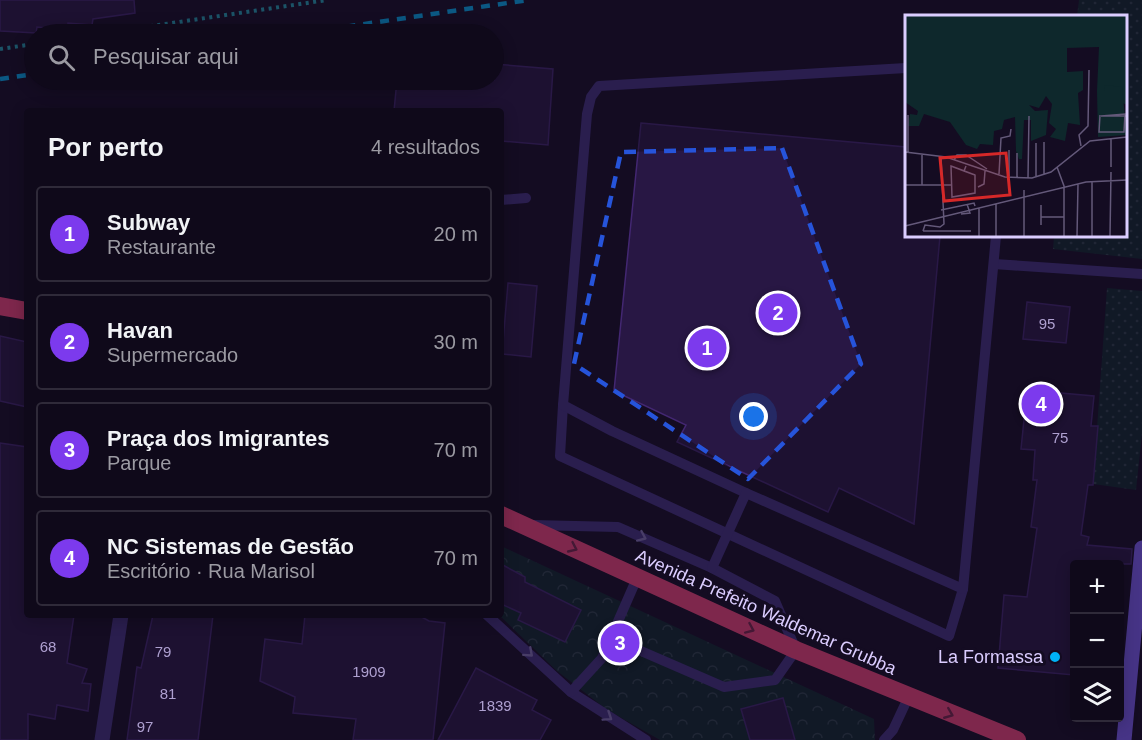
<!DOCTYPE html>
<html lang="pt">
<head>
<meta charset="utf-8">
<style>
	body { margin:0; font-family:Helvetica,sans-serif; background:#181223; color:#f1f3f6 }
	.controls { position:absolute; right:18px; bottom:18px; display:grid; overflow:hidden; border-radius:6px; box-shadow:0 3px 15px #0003 }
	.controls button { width:54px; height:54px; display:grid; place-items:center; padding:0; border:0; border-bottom:2px solid #2f2a39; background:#0f091a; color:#f1f3f6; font:30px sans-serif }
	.you { position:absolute; left:754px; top:417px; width:21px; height:21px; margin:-15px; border:4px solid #fff; border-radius:50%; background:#1a73e8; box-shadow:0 0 0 9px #1a73e833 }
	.badge { display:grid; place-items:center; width:39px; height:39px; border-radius:50%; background:#7c3aed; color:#fff; font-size:20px; font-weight:700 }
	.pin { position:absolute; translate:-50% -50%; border:3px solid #fff; box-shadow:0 2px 6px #0006 }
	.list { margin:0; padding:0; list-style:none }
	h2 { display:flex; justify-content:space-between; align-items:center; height:78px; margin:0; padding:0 24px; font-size:26px }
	h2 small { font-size:20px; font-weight:400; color:#9b9aa2 }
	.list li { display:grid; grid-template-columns:39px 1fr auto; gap:18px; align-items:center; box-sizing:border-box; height:96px; margin:0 12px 12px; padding:0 12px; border:2px solid #2f2a39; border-radius:6px }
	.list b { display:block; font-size:22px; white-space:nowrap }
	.list p { margin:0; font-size:20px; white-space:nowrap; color:#9b9aa2 }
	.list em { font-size:20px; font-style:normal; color:#9b9aa2 }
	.icon { flex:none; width:33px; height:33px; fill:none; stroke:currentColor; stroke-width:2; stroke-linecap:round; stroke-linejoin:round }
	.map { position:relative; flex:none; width:1142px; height:740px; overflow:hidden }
	.search { position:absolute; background:#0f091a; box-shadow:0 3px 15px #0003; left:24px; top:24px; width:480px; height:66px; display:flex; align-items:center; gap:15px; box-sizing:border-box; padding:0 21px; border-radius:33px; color:#9b9aa2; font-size:22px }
	.panel { position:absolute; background:#0f091a; box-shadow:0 3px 15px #0003; left:24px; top:108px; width:480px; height:510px; border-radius:6px }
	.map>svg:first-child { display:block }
</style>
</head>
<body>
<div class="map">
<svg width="1142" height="740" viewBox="0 0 1142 740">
	<defs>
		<pattern id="grass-dots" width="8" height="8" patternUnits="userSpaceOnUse" patternTransform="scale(1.5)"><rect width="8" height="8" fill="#0e282c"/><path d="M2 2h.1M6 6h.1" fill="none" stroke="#30464c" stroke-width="1.8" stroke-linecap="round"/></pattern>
		<pattern id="park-crowns" width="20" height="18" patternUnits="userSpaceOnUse" patternTransform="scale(1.5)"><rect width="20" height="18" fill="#0e282c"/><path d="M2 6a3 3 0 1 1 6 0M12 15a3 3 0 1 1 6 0" fill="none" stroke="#30464c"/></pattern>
	</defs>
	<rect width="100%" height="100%" fill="#140c22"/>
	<g fill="url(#grass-dots)">
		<polygon points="1079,0 1142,0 1142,259 1053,249 1054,236 1126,236 1126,16 1077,16"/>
		<polygon points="1107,288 1142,291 1142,434 1136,490 1093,484"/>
	</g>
	<polygon fill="url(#park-crowns)" points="501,546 874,719 875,740 660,740 606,709 557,671 499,615 501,615"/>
	<g fill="#281744" stroke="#432772" stroke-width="1.5">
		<polygon points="0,0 134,0 135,13 93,19 92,25 68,23 67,30 37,27 36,33 0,31"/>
		<polygon points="494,64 553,69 548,145 501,141 501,111 394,111 397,80 494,80"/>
		<polygon points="641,123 906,147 906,236 940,236 914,524 839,488 828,512 677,442 686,425 614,391"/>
		<polygon points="508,283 537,286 531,357 502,354"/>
		<polygon points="1027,302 1070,307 1066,343 1023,339"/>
		<polygon points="0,336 27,342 27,407 0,401"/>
		<polygon points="1027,390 1094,396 1091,426 1098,426 1093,485 1088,485 1081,535 1089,537 1087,545 1132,549 1131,564 1074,564 1074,675 998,668 1004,595 1027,597 1037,528 1031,527 1037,480 1033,480 1035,450 1021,449"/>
		<polygon points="0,443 27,447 27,615 74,615 67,663 87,669 82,683 91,684 88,711 57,705 55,719 28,714 28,740 0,740"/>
		<polygon points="501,564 525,577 525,582 581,610 565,642 518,620 521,613 501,604"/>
		<polygon points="153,615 213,615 198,740 127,740 137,667 141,668"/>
		<polygon points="305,615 418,615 429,621 445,623 433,740 353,740 356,719 293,713 295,697 260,681 265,639 302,644"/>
		<polygon points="476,668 537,700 532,710 551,720 540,740 438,740"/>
		<polygon points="783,698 795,740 750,740 741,709"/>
	</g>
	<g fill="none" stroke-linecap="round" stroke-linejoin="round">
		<g stroke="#25a9ba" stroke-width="4" stroke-dasharray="3 4.5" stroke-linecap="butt">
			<polyline points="98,34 327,0"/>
			<polyline points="0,49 34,44"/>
		</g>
		<g stroke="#453384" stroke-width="10">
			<polyline points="501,200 526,198"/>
			<polyline points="994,264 1142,274"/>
			<polyline points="563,405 560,456 949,636 963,589"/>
			<polyline points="746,493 612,431 563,405 587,114 591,97 599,86 906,68"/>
			<polyline points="532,525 618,527 712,568 775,601 796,650 775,680 724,687 611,638"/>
			<polyline points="712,568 746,493 963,589 996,236"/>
			<polyline points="487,615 571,692 646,740"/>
			<polyline points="571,692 602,658 637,578"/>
			<polyline points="884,740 893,730 908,698"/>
		</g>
		<polyline stroke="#453384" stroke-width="15" points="102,740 121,615"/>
		<polyline stroke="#8364ff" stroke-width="15" points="1124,740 1142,548"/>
		<g stroke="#ff487f" stroke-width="18">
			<polyline points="0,306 27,311"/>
			<polyline points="501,515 796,650 1017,740"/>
		</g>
		<g stroke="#00b3f8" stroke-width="4.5" stroke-dasharray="9 8" stroke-linecap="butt">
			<polyline points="296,34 528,0"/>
			<polyline points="0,79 34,74"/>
		</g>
	</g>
	<defs><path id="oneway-chevron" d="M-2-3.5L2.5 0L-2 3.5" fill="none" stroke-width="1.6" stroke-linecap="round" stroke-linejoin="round" transform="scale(1.5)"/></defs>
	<g stroke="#8878bb">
		<use href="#oneway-chevron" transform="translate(642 537) rotate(24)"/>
		<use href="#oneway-chevron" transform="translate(529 653) rotate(42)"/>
		<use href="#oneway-chevron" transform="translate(608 717) rotate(34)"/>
	</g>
	<g stroke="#7e274c">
		<use href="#oneway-chevron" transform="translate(573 548) rotate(25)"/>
		<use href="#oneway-chevron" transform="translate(750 629) rotate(24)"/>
		<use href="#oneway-chevron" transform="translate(949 714) rotate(22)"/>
	</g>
	<path d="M0 0H1142V740H0ZM782 148 861 364 748 479 574 364 621 152Z" fill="#140c22" fill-opacity=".55" fill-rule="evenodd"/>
	<path fill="none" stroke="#2654da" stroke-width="4.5" stroke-dasharray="12 8" stroke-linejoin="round" d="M782 148 861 364 748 479 574 364 621 152Z"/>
	<circle fill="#00b3f8" stroke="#140c22" stroke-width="2" cx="1055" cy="657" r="6"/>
	<g text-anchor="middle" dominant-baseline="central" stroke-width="6" stroke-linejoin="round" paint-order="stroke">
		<g font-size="15" fill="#aea0d0">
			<text x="1047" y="323">95</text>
			<text x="1060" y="437">75</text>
			<text x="48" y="646">68</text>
			<text x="163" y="651">79</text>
			<text x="369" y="671">1909</text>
			<text x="168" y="693">81</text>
			<text x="495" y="705">1839</text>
			<text x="145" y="726">97</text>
		</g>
		<g font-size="18" fill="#dbcdff" stroke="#140c22">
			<text transform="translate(766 612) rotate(24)">Avenida Prefeito Waldemar Grubba</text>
		</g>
		<g font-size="18" fill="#dbcdff" stroke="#140c22" text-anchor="end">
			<text x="1043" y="657">La Formassa</text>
		</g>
	</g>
	<g transform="translate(905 15)">
		<rect width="222" height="222" fill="#140c22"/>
		<path d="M0 1H222V90L192 76 194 32 162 33V57L178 56V75L173 78 175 110 163 108 160 126 145 122 151 114 144 108 147 89 141 81 134 93 124 90 130 96 143 95 141 120 126 126V105H119L117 144H114L111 136 110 102 99 105 97 114 89 116 88 130 75 129 72 134 61 130 45 107 19 99 14 111H3L5 99 12 100 13 96 0 87Z" fill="#0e282c"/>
		<path d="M200 70 217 72 222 120 193 122 192 76H199Z" fill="#0e282c"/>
		<path d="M195 102H215V116H195Z" fill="#0e282c"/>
		<path fill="none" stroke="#64597a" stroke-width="1.5" d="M195 100 194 117H219L220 99 196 101M196 101H222M176 131 174 120 183 111 184 55M104 135V161M0 137 41 142 100 162 127 163 146 157 185 126 222 122M3 137V100M49 145 52 140H61L82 154M46 151 70 160M152 152 159 171V221M206 152V124M59 156 70 160V178L47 182 46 151 59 156 61 151M94 159 96 123 105 121 106 114M139 159V127M131 161V128M112 162V138M123 163 124 101M0 170H46M17 170V140M73 172 79 169 80 156M119 175V221M91 189V221M74 193V221M36 195 69 188 70 191M56 199 65 198 62 189M136 202H159M136 210V190M0 211 181 167 222 165M18 216 20 210 35 212 39 209 36 141M18 216H66M172 221 173 169M187 221V166M205 221 206 157"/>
		<path fill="#d62828" fill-opacity="0.15" stroke="#d62828" stroke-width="3" d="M101 138 105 180 39 186 35 143Z"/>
		<rect width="222" height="222" fill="none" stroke="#dbcdff" stroke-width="3"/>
	</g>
</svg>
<div class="controls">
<button>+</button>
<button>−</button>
<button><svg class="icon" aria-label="layers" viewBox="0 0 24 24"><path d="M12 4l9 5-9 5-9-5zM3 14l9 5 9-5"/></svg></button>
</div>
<div class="you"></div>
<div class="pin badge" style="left:707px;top:348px">1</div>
<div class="pin badge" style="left:778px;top:313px">2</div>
<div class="pin badge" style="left:620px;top:643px">3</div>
<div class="pin badge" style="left:1041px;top:404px">4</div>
<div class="search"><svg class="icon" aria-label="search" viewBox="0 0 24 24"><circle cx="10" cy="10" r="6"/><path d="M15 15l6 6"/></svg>Pesquisar aqui</div>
<section class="panel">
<h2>Por perto<small>4 resultados</small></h2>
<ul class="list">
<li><span class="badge">1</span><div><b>Subway</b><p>Restaurante</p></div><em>20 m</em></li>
<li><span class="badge">2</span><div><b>Havan</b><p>Supermercado</p></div><em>30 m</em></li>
<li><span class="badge">3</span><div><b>Praça dos Imigrantes</b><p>Parque</p></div><em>70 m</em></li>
<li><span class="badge">4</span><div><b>NC Sistemas de Gestão</b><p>Escritório · Rua Marisol</p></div><em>70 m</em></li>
</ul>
</section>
</div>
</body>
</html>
